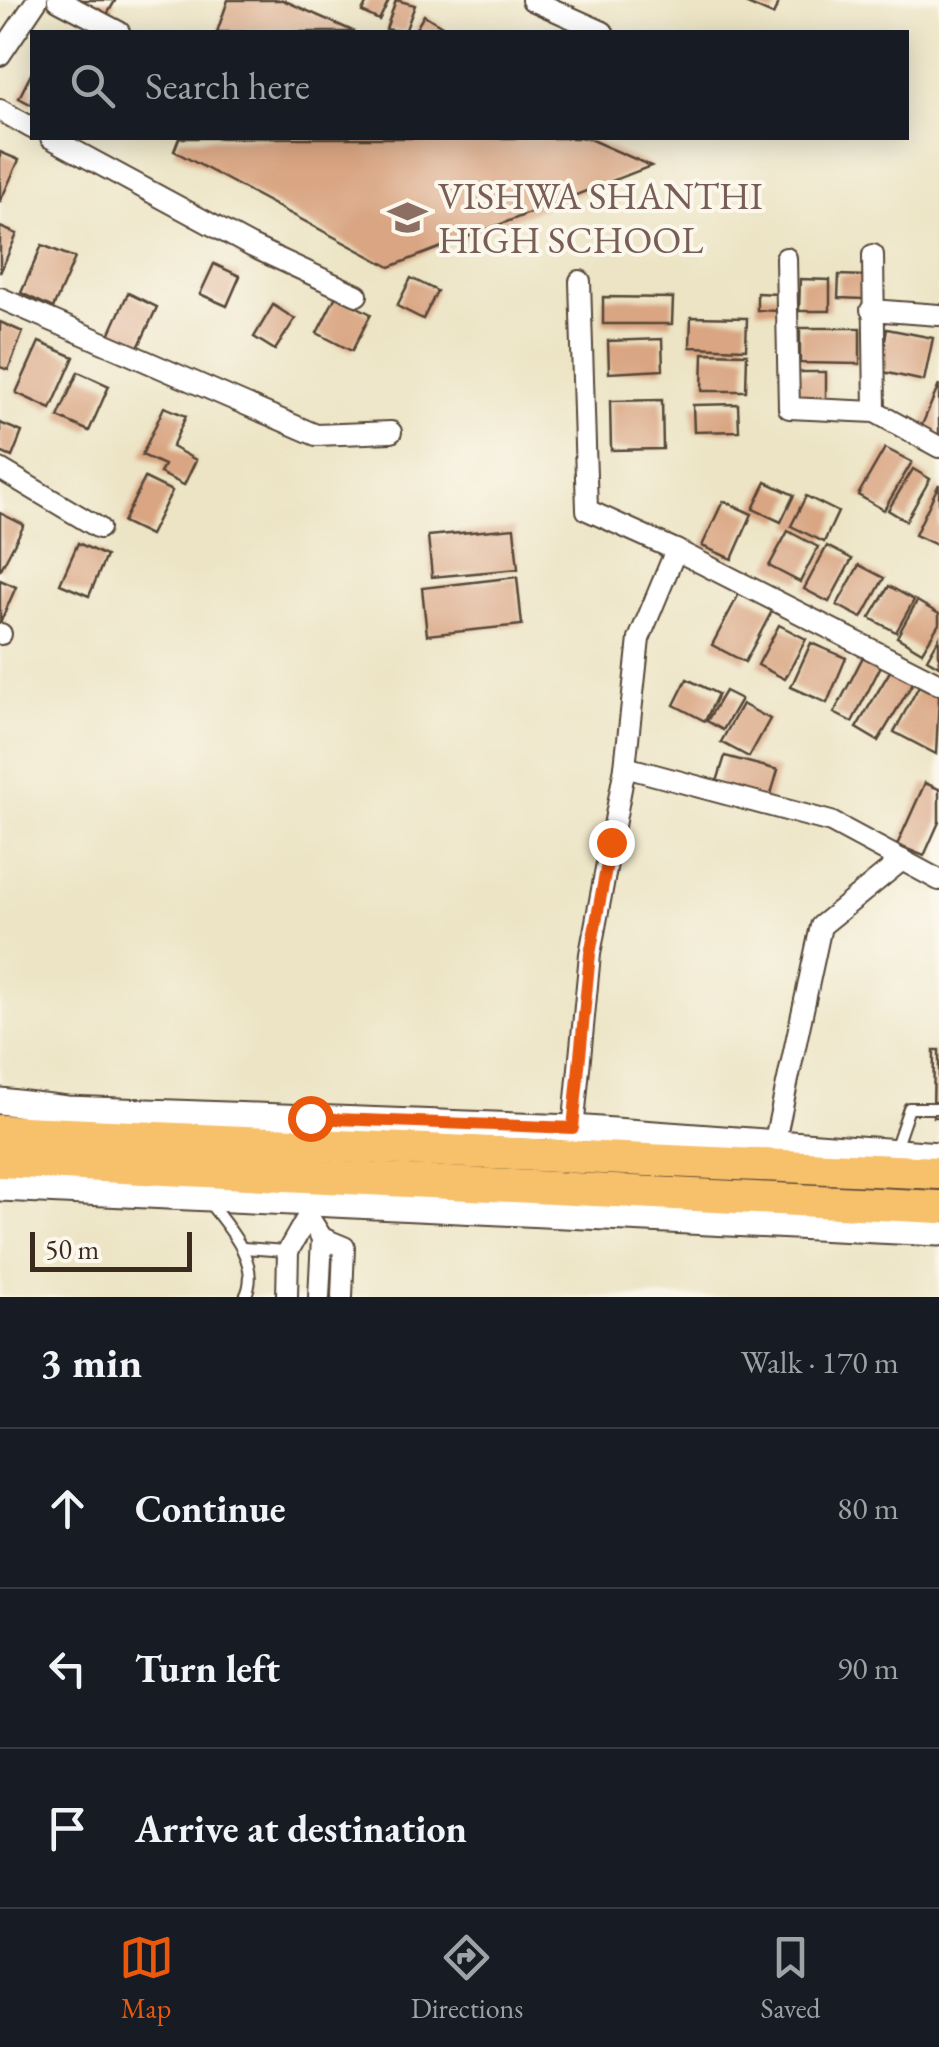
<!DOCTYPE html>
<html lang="en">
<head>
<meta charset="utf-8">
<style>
	body { margin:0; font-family:"EB Garamond",serif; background:#20242c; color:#f1f3f6 }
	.scale { position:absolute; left:30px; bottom:25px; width:162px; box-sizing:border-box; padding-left:10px; border:5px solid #3b2a1e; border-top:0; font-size:28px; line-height:35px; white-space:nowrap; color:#3b2a1e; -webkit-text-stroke:8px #fbf7ec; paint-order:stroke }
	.stop { position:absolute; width:30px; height:30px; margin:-22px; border:8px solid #ea580c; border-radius:50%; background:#fff }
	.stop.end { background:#ea580c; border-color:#fff; box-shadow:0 2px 10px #0008 }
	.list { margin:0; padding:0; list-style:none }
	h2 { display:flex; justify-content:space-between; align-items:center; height:130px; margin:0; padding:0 40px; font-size:42px }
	h2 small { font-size:32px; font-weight:400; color:#9ea1a6 }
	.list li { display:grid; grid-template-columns:65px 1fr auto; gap:30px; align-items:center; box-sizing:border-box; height:160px; padding:0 40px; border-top:2px solid #363941 }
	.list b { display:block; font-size:38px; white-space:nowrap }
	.list em { font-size:32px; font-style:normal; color:#9ea1a6 }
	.icon { flex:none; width:55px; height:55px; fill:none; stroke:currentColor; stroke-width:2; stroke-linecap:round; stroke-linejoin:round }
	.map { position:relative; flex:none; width:939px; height:1297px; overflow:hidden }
	.search { position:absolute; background:#171b24; box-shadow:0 5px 25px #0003; left:30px; right:30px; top:30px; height:110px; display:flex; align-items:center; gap:25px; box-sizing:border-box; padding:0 35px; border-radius:0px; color:#9ea1a6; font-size:38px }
	.sheet { height:610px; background:#171b24 }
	nav { display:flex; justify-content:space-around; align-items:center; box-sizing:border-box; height:140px; border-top:2px solid #363941; background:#171b24; font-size:28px; color:#9ea1a6 }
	nav a { display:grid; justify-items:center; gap:5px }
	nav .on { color:#ea580c }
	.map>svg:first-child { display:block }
</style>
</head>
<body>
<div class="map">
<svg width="939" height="1297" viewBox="0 0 939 1297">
	<rect width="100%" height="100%" fill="#fbf7ec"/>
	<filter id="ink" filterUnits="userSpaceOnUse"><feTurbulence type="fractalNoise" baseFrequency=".01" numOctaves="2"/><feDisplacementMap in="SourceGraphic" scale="20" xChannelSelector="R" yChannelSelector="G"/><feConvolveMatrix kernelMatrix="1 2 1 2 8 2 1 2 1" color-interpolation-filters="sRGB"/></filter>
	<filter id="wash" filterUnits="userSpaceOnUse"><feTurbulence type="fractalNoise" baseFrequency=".0048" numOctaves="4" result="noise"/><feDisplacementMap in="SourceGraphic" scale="40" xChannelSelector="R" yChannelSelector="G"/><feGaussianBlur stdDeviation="2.25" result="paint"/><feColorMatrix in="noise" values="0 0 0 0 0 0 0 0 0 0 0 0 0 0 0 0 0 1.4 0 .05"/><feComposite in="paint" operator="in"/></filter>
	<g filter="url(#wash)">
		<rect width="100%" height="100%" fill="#ece4c4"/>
		<g id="blocks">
			<g fill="#d9a582">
				<polygon points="73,0 113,0 115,1 105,18"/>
				<polygon points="228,0 283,0 355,32 217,32"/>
				<polygon points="368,0 389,0 379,20 362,12"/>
				<polygon points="396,0 415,5 405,32 386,29"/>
				<polygon points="738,0 780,0 773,15"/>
				<polygon points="424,15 442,26 438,32 414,32"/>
				<polygon points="32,72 32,105 19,98"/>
				<polygon points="179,138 587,138 651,166 390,267 174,151"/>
				<polygon points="0,152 19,160 0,202"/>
				<polygon points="0,227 17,234 0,273"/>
				<polygon points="42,245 75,258 53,308 21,293"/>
				<polygon points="214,264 240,276 227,306 200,294"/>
				<polygon points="839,275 865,276 864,299 838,298"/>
				<polygon points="411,278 437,291 423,319 397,306"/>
				<polygon points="800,279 830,280 830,311 799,311"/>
				<polygon points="128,293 157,307 138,348 109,335"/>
				<polygon points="757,293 778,294 778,311 757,310"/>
				<polygon points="336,296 371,314 352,351 317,333"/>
				<polygon points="603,297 673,298 672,324 603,324"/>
				<polygon points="273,305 295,319 275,350 254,337"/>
				<polygon points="691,317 747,318 746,349 690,347"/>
				<polygon points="0,322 23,332 8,370 0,367"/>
				<polygon points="800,328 860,328 860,364 800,363"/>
				<polygon points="887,329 933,338 924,381 879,371"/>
				<polygon points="662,339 663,370 609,373 608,341"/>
				<polygon points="39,342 74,357 51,409 16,393"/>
				<polygon points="703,353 747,354 746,391 702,391"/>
				<polygon points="78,372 109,386 89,431 58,417"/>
				<rect x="798" y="372" width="28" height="32"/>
				<polygon points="939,385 939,440 919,432"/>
				<polygon points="662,400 663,449 611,450 610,401"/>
				<polygon points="738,404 739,431 694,432 693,405"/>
				<polygon points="164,407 186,416 172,447 196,460 184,485 160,473 164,465 142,455"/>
				<polygon points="0,423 22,432 12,457 0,452"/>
				<polygon points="885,448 912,462 884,510 858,495"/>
				<polygon points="913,469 930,479 906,521 888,510"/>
				<polygon points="145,478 172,491 150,535 123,522"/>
				<polygon points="766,482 794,495 781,522 753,509"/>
				<polygon points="939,484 939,541 937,545 915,535"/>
				<polygon points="806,496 838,512 824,542 791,526"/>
				<polygon points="723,501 752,514 732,559 702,546"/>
				<polygon points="0,513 24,525 0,571"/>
				<polygon points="514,528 518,569 432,577 428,536"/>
				<polygon points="788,531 818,547 800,582 769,566"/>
				<polygon points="78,543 106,556 89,596 60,584"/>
				<polygon points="827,546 852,559 829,602 804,589"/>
				<polygon points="859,565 884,578 862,618 837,605"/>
				<polygon points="517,577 522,625 427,635 422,588"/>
				<polygon points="0,580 16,587 0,623"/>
				<polygon points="889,586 914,600 896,632 870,618"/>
				<polygon points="740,592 773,609 745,662 712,645"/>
				<polygon points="917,601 939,614 939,624 922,652 897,637"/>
				<polygon points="779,625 806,639 785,679 758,665"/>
				<polygon points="939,638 939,666 927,659"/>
				<polygon points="811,643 846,658 827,703 791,687"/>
				<polygon points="863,657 881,666 852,722 834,713"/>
				<polygon points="892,668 914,681 878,741 856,728"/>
				<polygon points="687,679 718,694 705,721 674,705"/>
				<polygon points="919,686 939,696 936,754 894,732"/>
				<polygon points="725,691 741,699 723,730 707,721"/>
				<polygon points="742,704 770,719 749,757 721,742"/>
				<polygon points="725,756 778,770 769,801 716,785"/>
				<polygon points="925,783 939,789 939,822 924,856 897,845"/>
				<polygon points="934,1050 939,1050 939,1117 933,1117"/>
			</g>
		</g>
	</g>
	<g filter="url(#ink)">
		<use href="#blocks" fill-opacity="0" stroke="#564637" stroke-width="2.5"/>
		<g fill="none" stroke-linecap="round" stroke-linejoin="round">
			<defs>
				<g id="service">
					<polyline points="895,1149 909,1108 939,1108"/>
					<path d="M207 1200C226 1225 263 1263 245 1297"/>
					<polyline points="243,1248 287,1251"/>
				</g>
				<g id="minor">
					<polyline points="58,0 119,32"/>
					<polyline points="532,0 603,32"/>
					<polyline points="0,55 37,0"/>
					<polyline points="0,110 32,128"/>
					<polyline points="51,138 251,246 357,295"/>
					<polyline points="873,255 875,412"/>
					<polyline points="786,258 789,408 875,412 939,447"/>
					<polyline points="580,281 587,510 676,550"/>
					<polyline points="0,298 316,435 391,432"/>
					<polyline points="871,310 939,315"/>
					<polyline points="0,469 99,528"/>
					<polyline points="0,634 1,634"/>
					<polyline points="625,767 831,822 939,880"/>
					<polyline points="572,1141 590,954 625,767 639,639 676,550 939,684"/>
					<polyline points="772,1154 821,926 902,860"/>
					<polyline points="307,1190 308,1216 322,1238 319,1297"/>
					<polyline points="322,1238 344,1247 342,1297"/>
					<polyline points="287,1297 288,1251 308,1216"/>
				</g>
				<g id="tertiary">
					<polyline points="0,1101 67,1109 573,1128 939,1155"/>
					<polyline points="0,1188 939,1233"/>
				</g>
				<g id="trunk">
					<polyline points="0,1131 939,1173"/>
					<polyline points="0,1161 939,1207"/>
				</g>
			</defs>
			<use href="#service" stroke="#564637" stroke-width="14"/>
			<use href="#minor" stroke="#564637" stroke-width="24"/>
			<use href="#tertiary" stroke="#564637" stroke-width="29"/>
			<use href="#trunk" stroke="#564637" stroke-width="36"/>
			<use href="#service" stroke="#fff" stroke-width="10"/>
			<use href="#minor" stroke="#fff" stroke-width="20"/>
			<use href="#tertiary" stroke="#fff" stroke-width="25"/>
			<use href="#trunk" stroke="#f7c06b" stroke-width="32"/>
		</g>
	</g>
	<g fill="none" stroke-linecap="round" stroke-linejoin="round" filter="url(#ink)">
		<polyline stroke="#ea580c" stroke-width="12" points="310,1118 573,1128 590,954 611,842"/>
	</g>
	<defs>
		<symbol id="school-bare" viewBox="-9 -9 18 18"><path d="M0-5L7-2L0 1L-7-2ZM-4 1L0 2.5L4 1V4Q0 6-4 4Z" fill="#8d6e63" stroke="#fbf7ec" stroke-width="2.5" paint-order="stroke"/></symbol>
	</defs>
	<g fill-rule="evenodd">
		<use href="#school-bare" x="380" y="190" width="55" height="55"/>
	</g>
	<g text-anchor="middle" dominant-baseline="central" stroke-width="8" stroke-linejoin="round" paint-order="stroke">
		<g font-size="38" fill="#785e54" stroke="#fbf7ec" text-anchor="start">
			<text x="438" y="195">VISHWA SHANTHI<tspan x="438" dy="44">HIGH SCHOOL</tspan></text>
		</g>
	</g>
</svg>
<div class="scale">50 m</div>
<div class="stop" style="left:310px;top:1118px"></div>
<div class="stop end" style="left:611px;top:842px"></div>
<div class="search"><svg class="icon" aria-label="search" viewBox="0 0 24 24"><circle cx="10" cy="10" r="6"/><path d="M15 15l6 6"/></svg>Search here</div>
</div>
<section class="sheet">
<h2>3 min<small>Walk · 170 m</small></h2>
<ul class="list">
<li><svg class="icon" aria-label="ahead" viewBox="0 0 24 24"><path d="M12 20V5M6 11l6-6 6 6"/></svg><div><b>Continue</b></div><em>80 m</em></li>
<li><svg class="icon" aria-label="left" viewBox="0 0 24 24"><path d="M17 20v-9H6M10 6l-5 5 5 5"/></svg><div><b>Turn left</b></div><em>90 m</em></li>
<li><svg class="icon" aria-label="arrive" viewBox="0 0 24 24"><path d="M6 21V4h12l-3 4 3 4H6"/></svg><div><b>Arrive at destination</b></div></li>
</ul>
</section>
<nav>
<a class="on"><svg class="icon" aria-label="map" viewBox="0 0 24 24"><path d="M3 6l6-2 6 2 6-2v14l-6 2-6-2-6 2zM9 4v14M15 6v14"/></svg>Map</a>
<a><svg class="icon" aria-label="directions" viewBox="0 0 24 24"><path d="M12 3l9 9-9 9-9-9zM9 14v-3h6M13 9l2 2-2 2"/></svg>Directions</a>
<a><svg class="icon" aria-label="saved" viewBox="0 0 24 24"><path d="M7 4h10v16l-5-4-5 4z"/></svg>Saved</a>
</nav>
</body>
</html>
